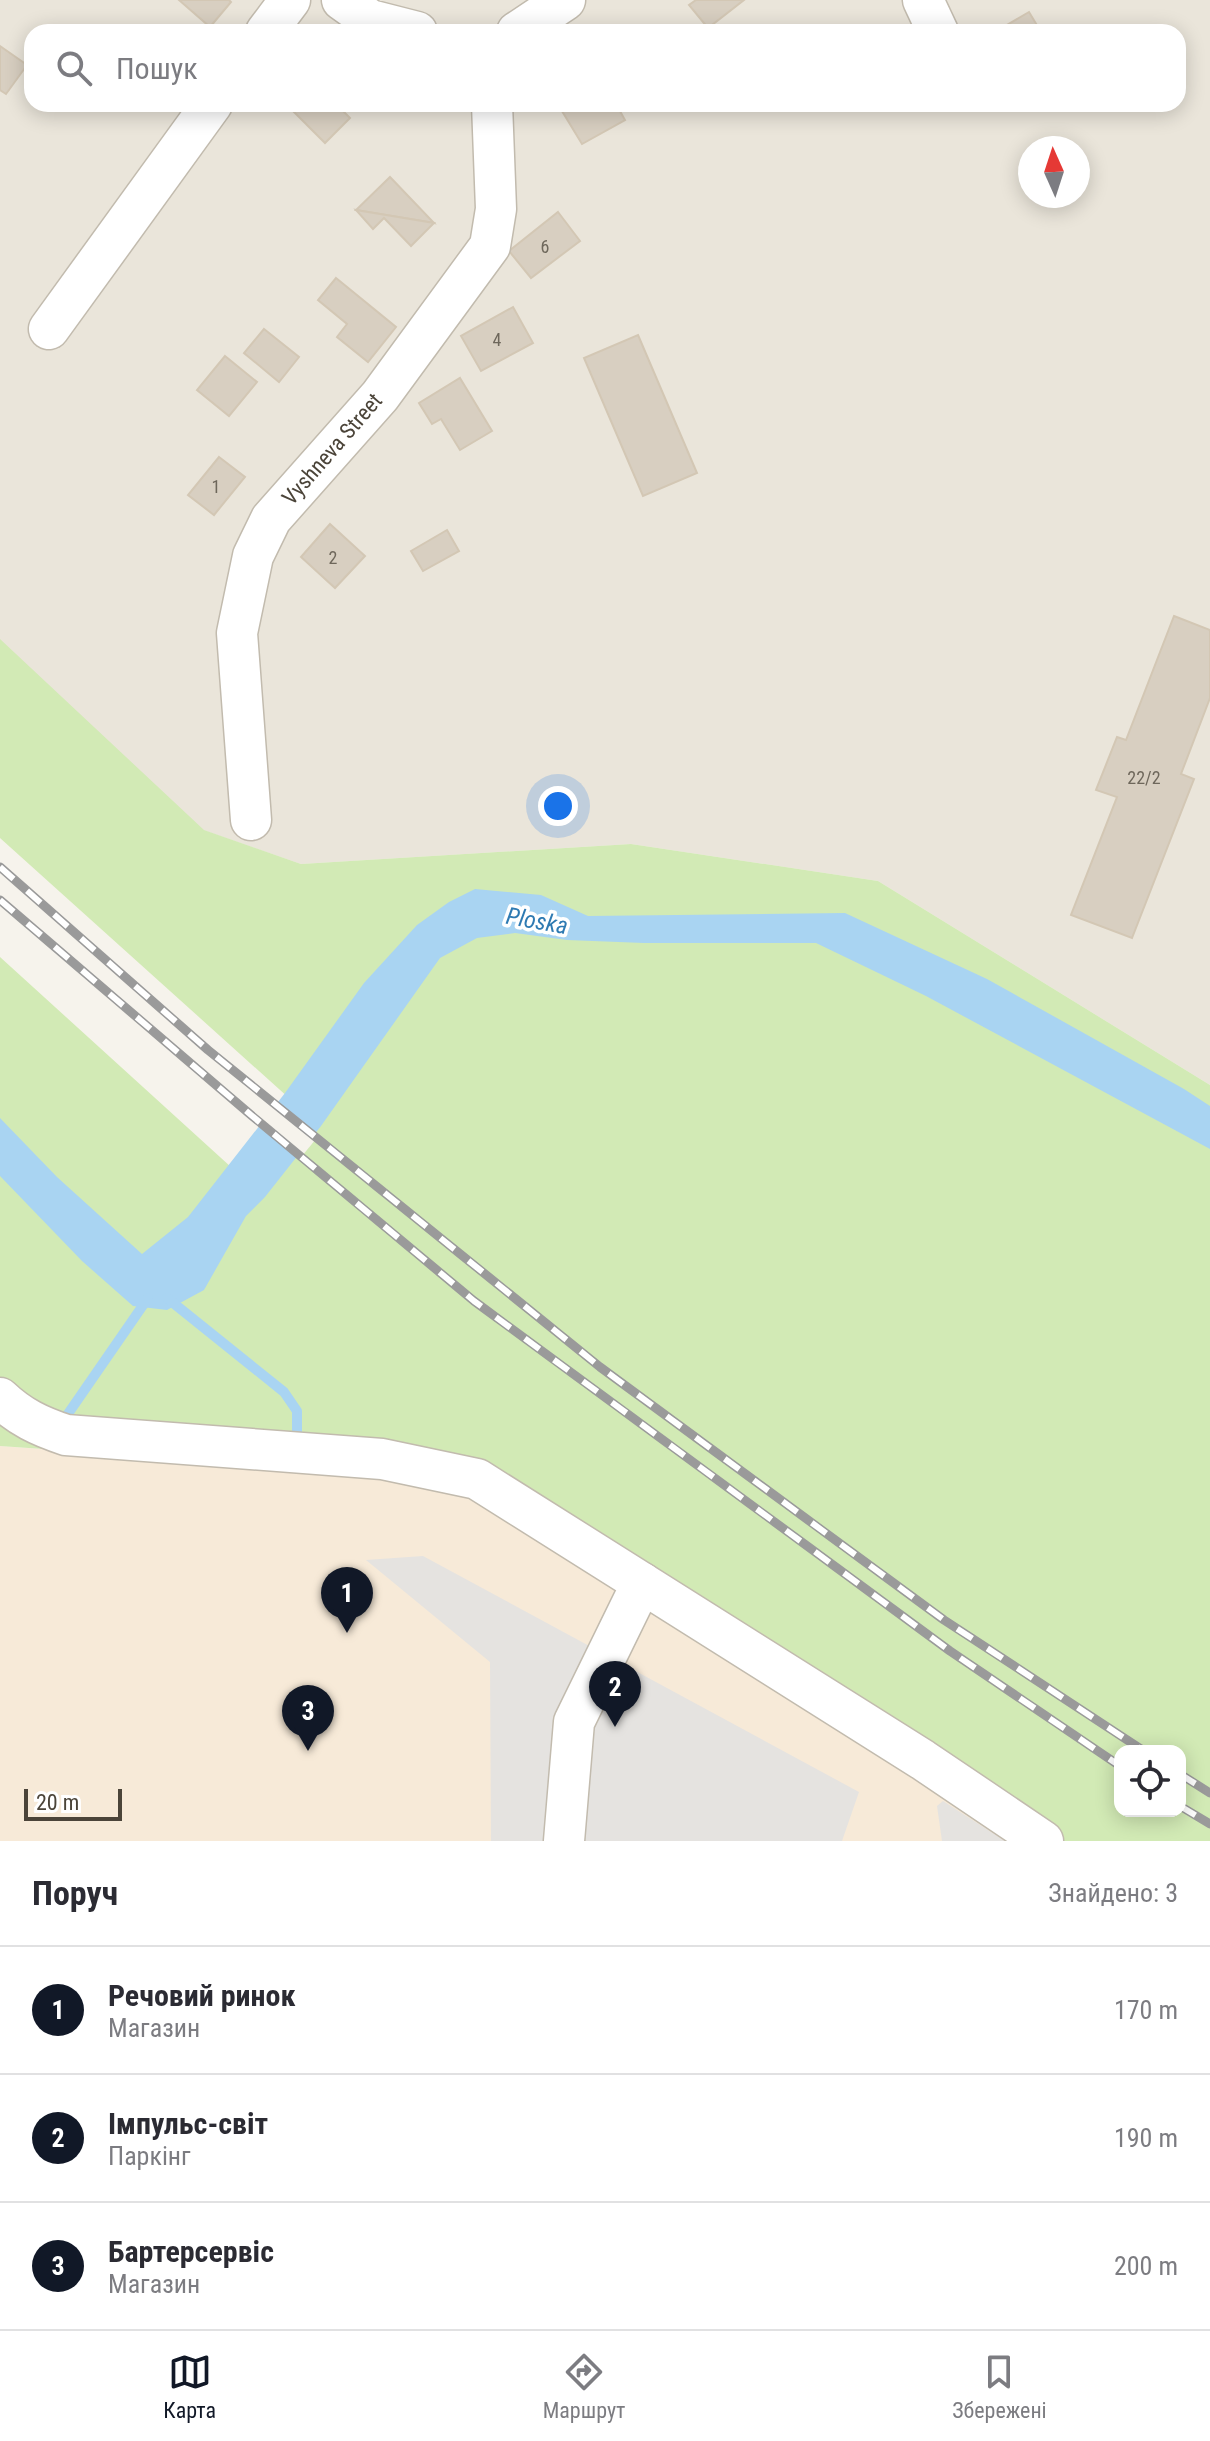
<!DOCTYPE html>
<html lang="uk">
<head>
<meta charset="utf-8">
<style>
	body { margin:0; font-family:"Roboto Condensed",sans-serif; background:#f7f7f7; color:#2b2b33 }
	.controls { position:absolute; right:24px; bottom:24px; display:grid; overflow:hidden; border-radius:16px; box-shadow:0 4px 20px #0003 }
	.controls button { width:72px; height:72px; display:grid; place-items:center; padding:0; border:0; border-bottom:2px solid #e1e1e2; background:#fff; color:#2b2b33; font:40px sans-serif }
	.compass { position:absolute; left:1018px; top:136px; width:72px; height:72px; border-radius:50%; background:#fff; box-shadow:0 4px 20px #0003; rotate:357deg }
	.scale { position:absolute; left:24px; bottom:20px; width:98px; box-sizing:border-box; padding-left:8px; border:4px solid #4b4439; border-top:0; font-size:22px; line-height:28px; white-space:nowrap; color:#4b4439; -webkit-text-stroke:6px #fff; paint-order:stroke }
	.you { position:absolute; left:558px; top:806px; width:28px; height:28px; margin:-20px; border:6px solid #fff; border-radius:50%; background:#1a73e8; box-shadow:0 0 0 12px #1a73e833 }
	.badge { display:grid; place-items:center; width:52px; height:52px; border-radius:50%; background:#111827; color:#fff; font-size:26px; font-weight:700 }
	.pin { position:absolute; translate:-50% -66px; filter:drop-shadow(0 2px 4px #0008) }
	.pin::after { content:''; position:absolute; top:42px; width:28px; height:24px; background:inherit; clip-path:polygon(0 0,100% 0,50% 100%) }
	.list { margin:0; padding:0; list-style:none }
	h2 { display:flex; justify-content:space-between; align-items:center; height:104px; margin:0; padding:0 32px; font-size:34px }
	h2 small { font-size:26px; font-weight:400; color:#7c7c81 }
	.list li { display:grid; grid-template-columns:52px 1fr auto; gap:24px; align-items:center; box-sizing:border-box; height:128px; padding:0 32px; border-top:2px solid #e1e1e2 }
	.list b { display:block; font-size:30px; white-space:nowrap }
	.list p { margin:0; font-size:26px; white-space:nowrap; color:#7c7c81 }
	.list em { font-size:26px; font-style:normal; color:#7c7c81 }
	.icon { flex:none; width:44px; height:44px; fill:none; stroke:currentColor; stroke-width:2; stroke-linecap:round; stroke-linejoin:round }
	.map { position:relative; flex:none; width:1210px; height:1841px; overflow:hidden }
	.search { position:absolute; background:#fff; box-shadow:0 4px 20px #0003; left:24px; right:24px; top:24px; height:88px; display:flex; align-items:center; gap:20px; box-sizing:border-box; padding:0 28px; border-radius:24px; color:#7c7c81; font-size:30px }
	.sheet { height:488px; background:#fff }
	nav { display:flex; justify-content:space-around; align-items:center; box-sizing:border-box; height:112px; border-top:2px solid #e1e1e2; background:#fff; font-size:22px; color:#7c7c81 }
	nav a { display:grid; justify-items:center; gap:4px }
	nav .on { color:#111827 }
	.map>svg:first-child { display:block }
</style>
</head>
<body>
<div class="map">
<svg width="1210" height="1841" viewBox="0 0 1210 1841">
	<rect width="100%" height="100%" fill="#f6f3ec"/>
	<path fill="#eae5da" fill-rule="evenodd" d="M0 0H1210V1085L878 881 631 844 301 864 203 830 0 647ZM32 32H1178V104H32ZM1030 148H1078V196H1030Z"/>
	<polygon fill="#f7ead8" points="0,1446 380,1474 471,1493 1016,1841 0,1841"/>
	<path fill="#d2eab5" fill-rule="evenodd" d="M0 639 204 830 301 864 631 844 878 881 1210 1085V1841H1043L477 1479 0 1446V957L264 1197 320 1126 0 838ZM1120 1751H1180V1811H1120Z"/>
	<g fill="#e5e3e0">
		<polygon points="423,1556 859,1792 842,1841 491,1841 490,1662 366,1560"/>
		<polygon points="943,1801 1005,1841 942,1841 937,1806"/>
	</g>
	<polygon fill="#a9d4f2" points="475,889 541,895 588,916 845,913 987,979 1184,1089 1210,1106 1210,1149 926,996 816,943 644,943 567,940 515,933 477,938 440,958 321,1126 265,1197 246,1216 204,1290 167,1310 133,1306 82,1261 0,1176 0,1118 57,1177 142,1254 188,1217 285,1093 364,983 417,925 449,902"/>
	<polygon fill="#f6f3ec" points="272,1103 316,1139 302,1156 258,1121"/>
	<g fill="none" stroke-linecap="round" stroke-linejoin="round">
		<g stroke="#a9d4f2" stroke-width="10">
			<polyline points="167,1298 284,1392 297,1411 297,1438"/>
			<polyline points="63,1421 148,1298"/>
		</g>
	</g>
	<g fill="#d8cfc1" stroke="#d3c7b4" stroke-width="2">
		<polygon points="179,0 229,0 231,2 210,27"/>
		<polygon points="696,0 744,0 708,28 689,5"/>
		<polygon points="1029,12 1041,32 995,32"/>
		<polygon points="0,46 27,65 6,94 0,90"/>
		<polygon points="286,104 336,104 350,118 325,143"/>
		<polygon points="574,104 616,104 625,120 582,144 562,111"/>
		<polygon points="390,177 434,223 356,210"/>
		<polygon points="356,210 434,223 411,246 384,218 373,229"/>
		<polygon points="558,212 580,241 531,278 509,251"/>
		<polygon points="336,278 396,327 368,362 337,337 347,324 318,300"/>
		<polygon points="513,307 533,343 481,371 461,336"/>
		<polygon points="264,329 299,357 279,382 244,353"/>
		<polygon points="638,335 697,473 643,496 584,358"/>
		<polygon points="225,356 257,382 229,416 197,390"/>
		<polygon points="460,378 492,431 460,450 441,419 432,424 419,403"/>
		<polygon points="219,457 245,477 214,515 188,495"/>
		<polygon points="330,524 365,556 335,588 301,557"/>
		<polygon points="447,530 459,551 423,571 411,551"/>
		<polygon points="1174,616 1210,630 1210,698 1181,774 1194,779 1132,938 1071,915 1117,797 1096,790 1117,737 1126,740"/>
	</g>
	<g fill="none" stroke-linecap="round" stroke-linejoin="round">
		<defs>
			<g id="minor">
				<polyline points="342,0 370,20 417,32"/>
				<polyline points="923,0 938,32"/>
				<polyline points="266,32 290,0"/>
				<polyline points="517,32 565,0"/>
				<polyline points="49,329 212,104"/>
				<polyline points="251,820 237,633 253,556 271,519 380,396 490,246 496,209 492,104"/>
				<path d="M0 1398C20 1417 39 1426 66 1435L382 1459 477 1479 923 1760 1043 1841"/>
				<polyline points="564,1841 574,1722 642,1583"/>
			</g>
		</defs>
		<use href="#minor" stroke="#c2bbae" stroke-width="43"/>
		<use href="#minor" stroke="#fff" stroke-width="40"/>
		<defs>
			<g id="rail">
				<polyline points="0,867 208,1050 600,1367 944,1620 1144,1751"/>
				<polyline points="0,900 251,1115 474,1301 950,1651 1120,1766"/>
				<polyline points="1180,1774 1210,1793"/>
				<polyline points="1180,1806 1210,1824"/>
			</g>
		</defs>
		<use href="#rail" stroke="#9a9a9a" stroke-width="9"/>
		<use href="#rail" stroke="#fff" stroke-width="6" stroke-dasharray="18" stroke-linecap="butt"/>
	</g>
	<g text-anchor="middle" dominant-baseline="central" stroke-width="7" stroke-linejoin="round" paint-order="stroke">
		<g font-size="18" fill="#6e675b">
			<text x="545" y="246">6</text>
			<text x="497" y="339">4</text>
			<text x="216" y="486">1</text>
			<text x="333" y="557">2</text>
			<text x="1144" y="777">22/2</text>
		</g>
		<g font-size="22" fill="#4b4439" stroke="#fff">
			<text transform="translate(332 449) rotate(-49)">Vyshneva Street</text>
		</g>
		<g font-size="24" font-style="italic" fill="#2e7ab2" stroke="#fff">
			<text transform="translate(537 921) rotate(10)">Ploska</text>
		</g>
	</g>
</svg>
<div class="controls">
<button><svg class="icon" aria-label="locate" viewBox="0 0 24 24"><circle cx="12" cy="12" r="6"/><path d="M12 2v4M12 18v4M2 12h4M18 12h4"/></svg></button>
</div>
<svg class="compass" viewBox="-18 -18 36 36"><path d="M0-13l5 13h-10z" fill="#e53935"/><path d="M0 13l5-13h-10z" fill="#7c7c81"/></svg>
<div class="scale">20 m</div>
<div class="you"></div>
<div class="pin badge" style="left:347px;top:1633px">1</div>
<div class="pin badge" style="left:615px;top:1727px">2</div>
<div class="pin badge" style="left:308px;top:1751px">3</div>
<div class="search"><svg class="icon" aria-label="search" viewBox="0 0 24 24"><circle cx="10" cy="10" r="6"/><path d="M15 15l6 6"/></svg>Пошук</div>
</div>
<section class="sheet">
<h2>Поруч<small>Знайдено: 3</small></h2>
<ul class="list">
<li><span class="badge">1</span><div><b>Речовий ринок</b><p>Магазин</p></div><em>170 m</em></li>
<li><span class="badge">2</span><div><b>Імпульс-світ</b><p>Паркінг</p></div><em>190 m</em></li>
<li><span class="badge">3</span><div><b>Бартерсервіс</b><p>Магазин</p></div><em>200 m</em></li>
</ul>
</section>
<nav>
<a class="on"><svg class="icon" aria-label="map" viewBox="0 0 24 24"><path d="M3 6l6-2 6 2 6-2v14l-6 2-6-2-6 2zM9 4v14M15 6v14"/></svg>Карта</a>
<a><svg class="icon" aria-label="directions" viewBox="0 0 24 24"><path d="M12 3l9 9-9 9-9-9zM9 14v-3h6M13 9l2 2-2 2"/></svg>Маршрут</a>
<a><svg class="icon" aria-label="saved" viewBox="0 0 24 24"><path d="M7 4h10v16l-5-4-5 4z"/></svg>Збережені</a>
</nav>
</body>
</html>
